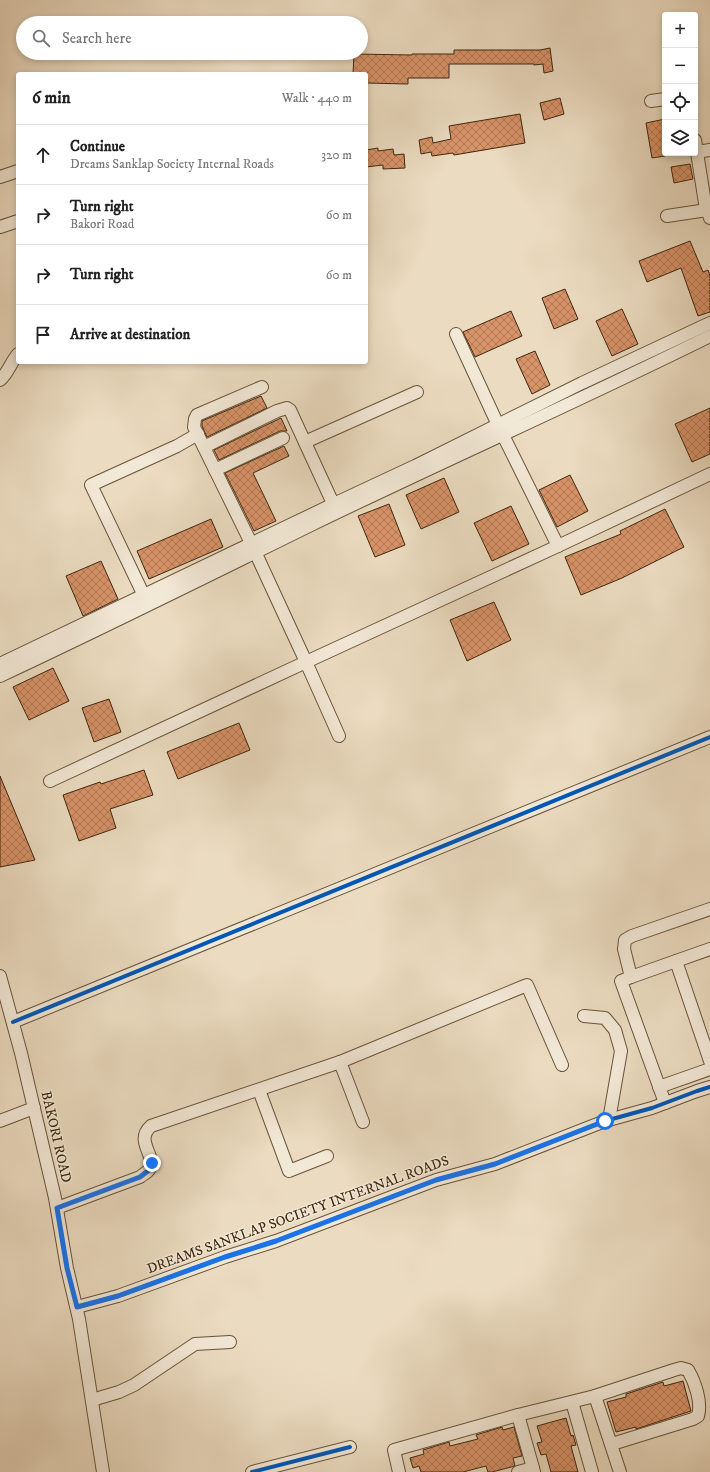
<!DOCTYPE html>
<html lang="en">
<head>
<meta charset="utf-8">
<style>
	body { margin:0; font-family:"IM FELL DW Pica",serif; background:#f2f2f2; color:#222 }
	.controls { position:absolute; right:12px; top:12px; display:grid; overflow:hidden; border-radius:4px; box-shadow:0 2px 6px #0003 }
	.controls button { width:36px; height:36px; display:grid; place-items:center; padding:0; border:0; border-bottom:1px solid #e0e0e0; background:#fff; color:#222; font:20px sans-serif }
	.stop { position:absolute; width:12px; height:12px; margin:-9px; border:3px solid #1a73e8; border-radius:50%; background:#fff }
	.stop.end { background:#1a73e8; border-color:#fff; box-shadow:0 1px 4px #0008 }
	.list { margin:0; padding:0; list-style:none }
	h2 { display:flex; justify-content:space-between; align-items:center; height:52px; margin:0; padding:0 16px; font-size:17px }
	h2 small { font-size:13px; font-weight:400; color:#767676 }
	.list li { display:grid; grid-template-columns:26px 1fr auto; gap:12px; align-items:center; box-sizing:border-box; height:60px; padding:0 16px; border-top:1px solid #e0e0e0 }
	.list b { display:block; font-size:15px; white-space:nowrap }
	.list p { margin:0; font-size:13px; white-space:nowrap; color:#767676 }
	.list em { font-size:13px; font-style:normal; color:#767676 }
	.icon { flex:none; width:22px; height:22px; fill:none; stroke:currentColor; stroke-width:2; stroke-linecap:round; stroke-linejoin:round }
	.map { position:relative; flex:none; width:710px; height:1472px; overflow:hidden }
	.search { position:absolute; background:#fff; box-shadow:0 2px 6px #0003; left:16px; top:16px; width:352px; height:44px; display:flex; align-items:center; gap:10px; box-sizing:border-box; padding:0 14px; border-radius:22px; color:#767676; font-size:15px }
	.panel { position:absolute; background:#fff; box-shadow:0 2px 6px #0003; left:16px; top:72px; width:352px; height:292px; border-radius:4px }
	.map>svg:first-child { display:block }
</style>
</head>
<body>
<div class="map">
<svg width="710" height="1472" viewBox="0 0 710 1472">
	<defs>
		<pattern id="building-cross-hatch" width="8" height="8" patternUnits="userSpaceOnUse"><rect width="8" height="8" fill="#d99368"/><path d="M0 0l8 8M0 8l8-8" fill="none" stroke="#b17854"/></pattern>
	</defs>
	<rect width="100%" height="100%" fill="#ebdbc0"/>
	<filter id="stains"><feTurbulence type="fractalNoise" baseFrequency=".005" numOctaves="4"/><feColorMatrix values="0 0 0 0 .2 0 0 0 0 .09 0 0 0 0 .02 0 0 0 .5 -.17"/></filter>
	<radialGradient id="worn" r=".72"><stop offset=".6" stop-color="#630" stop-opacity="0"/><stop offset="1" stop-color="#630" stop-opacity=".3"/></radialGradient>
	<g fill="url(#building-cross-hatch)" stroke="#3c260f">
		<polygon points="550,48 553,71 544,73 543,64 534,65 534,64 449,64 449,78 408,78 408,84 366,83 366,74 353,74 354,54 412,55 412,54 454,54 454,50 540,50"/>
		<polygon points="560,98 564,114 544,120 540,103"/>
		<polygon points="520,114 525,143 454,155 453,153 432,156 431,152 421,154 419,140 432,137 433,143 451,139 449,126"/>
		<polygon points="665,119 665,156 652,158 646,123"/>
		<polygon points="378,148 378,151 393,149 394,155 404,154 405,168 383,169 383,165 366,167 366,150"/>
		<polygon points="690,164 693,179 674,183 671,167"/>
		<polygon points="690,241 703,272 708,270 710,276 710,312 698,316 681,268 647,282 639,261"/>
		<polygon points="565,289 578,319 554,329 542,298"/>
		<polygon points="622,309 638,344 612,356 596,321"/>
		<polygon points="511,311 522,336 475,357 463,332"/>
		<polygon points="535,351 550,385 532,394 516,359"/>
		<polygon points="261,396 267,408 207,437 202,426 202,421"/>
		<polygon points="710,408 710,454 692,462 675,424"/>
		<polygon points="281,418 287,431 280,431 219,460 214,450"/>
		<polygon points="284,446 289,456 253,473 276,521 254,531 225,473"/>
		<polygon points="570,475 588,511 557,527 539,490"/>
		<polygon points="444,478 459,512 421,529 406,495"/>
		<polygon points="389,504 405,545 375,557 358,516"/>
		<polygon points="511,506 529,544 492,561 474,523"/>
		<polygon points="665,509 684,547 622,578 581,595 565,557 621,534 620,531"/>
		<polygon points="211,519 223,547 149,579 137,551"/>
		<polygon points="101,561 118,599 83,616 66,576"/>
		<polygon points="494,602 511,640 467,661 450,620"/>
		<polygon points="53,668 69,701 29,720 13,687"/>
		<polygon points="109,699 121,732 94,742 82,708"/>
		<polygon points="239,723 250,750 178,779 167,752"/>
		<polygon points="144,770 153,795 110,809 116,828 79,841 63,795 100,782 101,784"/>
		<polygon points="0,776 35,860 0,867"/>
		<polygon points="683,1381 691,1411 636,1429 636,1427 616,1432 607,1402 626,1397 626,1394 663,1382 664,1386"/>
		<polygon points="566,1418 571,1436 573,1435 576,1445 571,1446 578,1472 551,1472 546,1454 541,1455 537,1443 542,1442 537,1426"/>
		<polygon points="502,1427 503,1430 514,1427 522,1456 513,1458 515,1466 492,1472 488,1472 486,1466 463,1472 421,1472 419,1466 413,1468 410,1458 424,1454 423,1450 449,1442 450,1446 478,1439 476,1435"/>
	</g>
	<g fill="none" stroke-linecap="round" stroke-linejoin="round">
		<defs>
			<g id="minor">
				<polyline points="651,101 665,99"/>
				<polyline points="695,140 705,203 710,218"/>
				<polyline points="697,152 710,150"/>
				<polyline points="0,177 18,171"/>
				<polyline points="667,216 707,210"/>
				<polyline points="0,227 18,221"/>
				<polyline points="456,334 498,425 558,546"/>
				<path d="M0 380C8 373 11 362 18 354"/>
				<polyline points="305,442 417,392"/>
				<polyline points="204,447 277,411 287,408 290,410 336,510"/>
				<polyline points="215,470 283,438"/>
				<polyline points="147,602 91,485 177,446 198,434"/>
				<polyline points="0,664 338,502 415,466 582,383 710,323"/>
				<path d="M0 676C105 627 209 575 313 524 445 460 579 401 710 336"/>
				<polyline points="339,736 306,662 558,546 710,474"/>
				<polyline points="50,781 306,662 251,543 194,427 195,419 197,415 262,387"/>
				<polyline points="710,949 676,961 710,1061"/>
				<polyline points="0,976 21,1053 55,1198 67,1268 79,1319 103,1472"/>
				<polyline points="631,977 676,961"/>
				<polyline points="584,1016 605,1018 615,1030 621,1051 609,1120"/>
				<polyline points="13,1022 710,737"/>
				<polyline points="340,1062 527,985 562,1065"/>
				<polyline points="659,1087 710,1069"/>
				<polyline points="259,1090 289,1171 327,1156"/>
				<polyline points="665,1103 621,981 631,977 624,949 625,940 632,936 710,909"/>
				<polyline points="0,1121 34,1108"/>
				<path d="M57 1208 140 1177C142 1175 146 1173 148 1171 160 1158 133 1142 151 1126L340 1062 363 1122"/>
				<polyline points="77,1307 118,1296 225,1257 276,1241 436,1180 495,1164 605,1121 652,1108 697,1091 710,1087"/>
				<polyline points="595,1396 620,1472"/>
				<polyline points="92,1400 119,1392 134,1385 195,1344 230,1342"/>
				<polyline points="572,1402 592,1472"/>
				<polyline points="518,1415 533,1468"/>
				<polyline points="252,1472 350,1447"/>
				<path d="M399 1472 394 1450 518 1415 595 1396 674 1370 681 1368 688 1370C695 1382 702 1402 698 1416L693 1419 612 1444"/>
				<polyline points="518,1472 533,1468 534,1472"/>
			</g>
		</defs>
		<use href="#minor" stroke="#68533b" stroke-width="14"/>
		<use href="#minor" stroke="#f2e8d6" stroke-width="12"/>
		<defs>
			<g id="cycleway">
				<polyline points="13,1022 710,737"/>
				<polyline points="77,1307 118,1296 225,1257 276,1241 436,1180 495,1164 605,1121 652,1108 697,1091 710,1087"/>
				<polyline points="252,1472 350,1447"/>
			</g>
		</defs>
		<use href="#cycleway" stroke="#f2e8d6" stroke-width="6"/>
		<use href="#cycleway" stroke="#0057b8" stroke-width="4"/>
	</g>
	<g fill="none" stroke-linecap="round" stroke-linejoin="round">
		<polyline stroke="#1a73e8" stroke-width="5" points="152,1163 149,1170 140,1177 57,1208 67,1268 77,1307 118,1296 225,1257 276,1241 436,1180 495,1164 605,1121"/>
	</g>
	<g text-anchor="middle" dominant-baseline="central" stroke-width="3" stroke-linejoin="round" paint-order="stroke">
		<g font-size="14" fill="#3c260f" stroke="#f2e8d6">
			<text transform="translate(56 1137) rotate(77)">BAKORI ROAD</text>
			<text transform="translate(298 1215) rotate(-20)">DREAMS SANKLAP SOCIETY INTERNAL ROADS</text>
		</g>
	</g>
	<rect width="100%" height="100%" filter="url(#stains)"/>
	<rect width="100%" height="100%" fill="url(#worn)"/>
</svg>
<div class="controls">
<button>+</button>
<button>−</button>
<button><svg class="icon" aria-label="locate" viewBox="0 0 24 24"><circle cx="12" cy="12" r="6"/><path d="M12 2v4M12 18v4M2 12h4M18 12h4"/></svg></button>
<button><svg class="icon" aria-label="layers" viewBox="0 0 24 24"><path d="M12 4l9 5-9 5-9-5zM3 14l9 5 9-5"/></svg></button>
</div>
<div class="stop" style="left:605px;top:1121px"></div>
<div class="stop end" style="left:152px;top:1163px"></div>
<div class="search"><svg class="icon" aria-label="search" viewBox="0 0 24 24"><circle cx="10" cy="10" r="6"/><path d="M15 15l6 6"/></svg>Search here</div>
<section class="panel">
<h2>6 min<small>Walk · 440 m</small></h2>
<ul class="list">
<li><svg class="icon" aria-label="ahead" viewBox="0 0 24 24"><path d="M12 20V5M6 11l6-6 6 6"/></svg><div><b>Continue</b><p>Dreams Sanklap Society Internal Roads</p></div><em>320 m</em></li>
<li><svg class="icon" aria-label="right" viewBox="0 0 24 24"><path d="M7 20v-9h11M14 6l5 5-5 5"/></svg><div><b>Turn right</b><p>Bakori Road</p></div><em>60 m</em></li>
<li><svg class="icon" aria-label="right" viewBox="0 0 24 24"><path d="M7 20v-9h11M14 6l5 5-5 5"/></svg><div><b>Turn right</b></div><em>60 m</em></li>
<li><svg class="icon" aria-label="arrive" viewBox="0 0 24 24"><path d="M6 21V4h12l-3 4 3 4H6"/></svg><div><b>Arrive at destination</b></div></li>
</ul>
</section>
</div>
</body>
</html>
